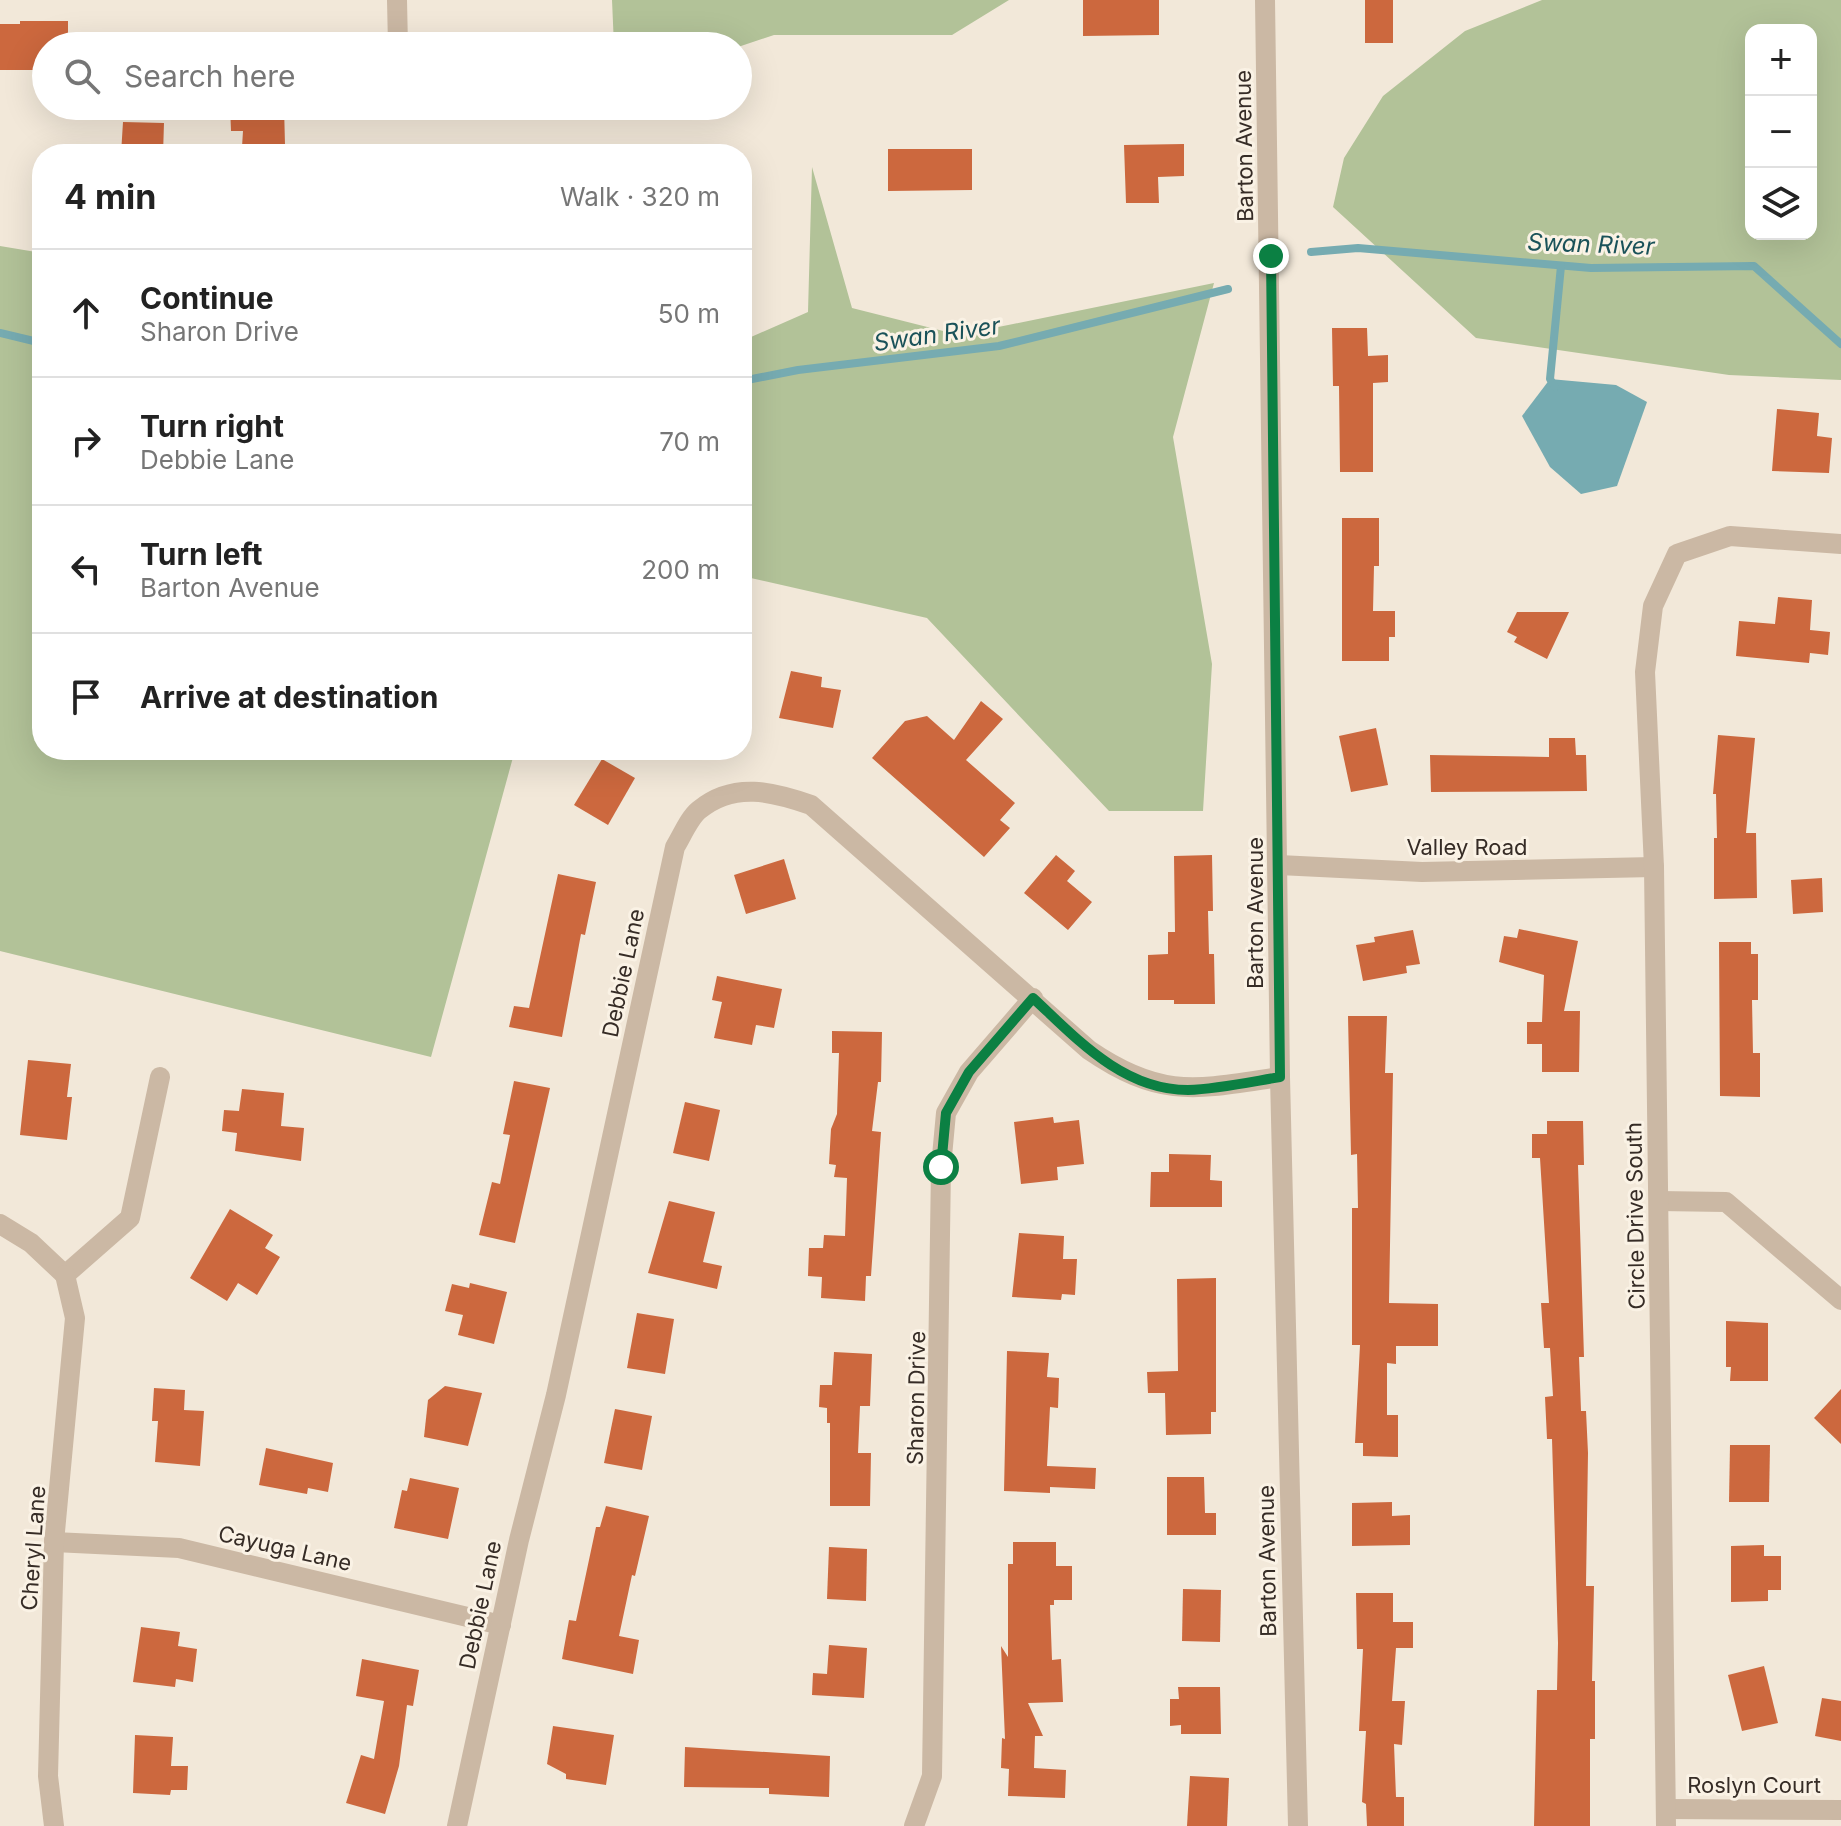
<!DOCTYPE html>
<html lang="en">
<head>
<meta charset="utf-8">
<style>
	body { margin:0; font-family:Inter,sans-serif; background:#f2f2f2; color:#222 }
	.controls { position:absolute; right:24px; top:24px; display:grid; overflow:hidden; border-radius:16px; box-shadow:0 8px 32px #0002 }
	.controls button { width:72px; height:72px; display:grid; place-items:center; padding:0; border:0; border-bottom:2px solid #e0e0e0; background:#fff; color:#222; font:40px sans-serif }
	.stop { position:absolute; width:24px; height:24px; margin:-18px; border:6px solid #0b8043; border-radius:50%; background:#fff }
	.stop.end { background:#0b8043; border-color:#fff; box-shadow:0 2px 8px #0008 }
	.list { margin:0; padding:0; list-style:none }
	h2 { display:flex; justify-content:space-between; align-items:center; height:104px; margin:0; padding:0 32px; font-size:34px }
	h2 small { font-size:26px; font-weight:400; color:#767676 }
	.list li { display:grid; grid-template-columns:52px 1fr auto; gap:24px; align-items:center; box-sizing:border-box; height:128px; padding:0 32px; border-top:2px solid #e0e0e0 }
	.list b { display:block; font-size:30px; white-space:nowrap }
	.list p { margin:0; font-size:26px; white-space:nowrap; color:#767676 }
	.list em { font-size:26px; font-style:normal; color:#767676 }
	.icon { flex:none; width:44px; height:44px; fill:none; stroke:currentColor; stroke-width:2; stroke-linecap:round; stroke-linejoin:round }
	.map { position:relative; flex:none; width:1841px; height:1826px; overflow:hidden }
	.search { position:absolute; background:#fff; box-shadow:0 8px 32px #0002; left:32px; top:32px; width:720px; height:88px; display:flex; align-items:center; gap:20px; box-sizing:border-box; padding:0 28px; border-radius:44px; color:#767676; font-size:30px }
	.panel { position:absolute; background:#fff; box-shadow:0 8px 32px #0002; left:32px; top:144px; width:720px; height:616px; border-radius:32px }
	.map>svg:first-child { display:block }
</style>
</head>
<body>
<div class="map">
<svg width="1841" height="1826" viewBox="0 0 1841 1826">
	<rect width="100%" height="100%" fill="#f2e8d9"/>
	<g fill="#b2c298" fill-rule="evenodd">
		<polygon points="612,0 1009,0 952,35 774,35 738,47 614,46"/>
		<path d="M1542 0H1841V380L1729 375 1476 338 1333 207 1344 158 1383 96 1465 31ZM1811 30V234H1751V30Z"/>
		<polygon points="812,167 852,308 959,335 1214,283 1173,437 1212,664 1203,811 1109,811 927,618 742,576 742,341 808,312"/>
		<polygon points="0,246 42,253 42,750 515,750 431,1057 0,951"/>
	</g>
	<polygon fill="#76abb1" points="1550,379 1616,385 1647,402 1617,486 1581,494 1550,467 1522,416"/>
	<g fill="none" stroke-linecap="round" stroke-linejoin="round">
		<g stroke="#76abb1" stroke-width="8">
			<polyline points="1311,252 1358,248 1591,268 1754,266 1841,344"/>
			<polyline points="0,333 42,343"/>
			<polyline points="742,381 798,370 999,346 1228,289"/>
			<polyline points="1555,387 1550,379 1561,266"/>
		</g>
	</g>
	<g fill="#cc683e">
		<polygon points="1083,0 1159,0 1159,35 1083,36"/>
		<rect x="1365" y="0" width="28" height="43"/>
		<polygon points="20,21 68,21 68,46 46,46 46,70 0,70 0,24 20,24"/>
		<polygon points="230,106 284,106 285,145 242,147 243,131 231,131"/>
		<polygon points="123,122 164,123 163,154 121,154"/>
		<polygon points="1184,144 1184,176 1158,177 1159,203 1126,203 1124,145"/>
		<polygon points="888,149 972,149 972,190 888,191"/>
		<polygon points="1332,328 1367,328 1368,356 1388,355 1388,382 1373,383 1373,472 1340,472 1339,386 1333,386"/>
		<polygon points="1777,409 1819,413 1817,436 1832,438 1829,473 1772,471"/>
		<polygon points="1342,518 1379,518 1379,566 1374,566 1373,611 1395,611 1395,637 1389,637 1389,661 1342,661"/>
		<polygon points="1778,597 1812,600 1810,630 1830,632 1828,655 1810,653 1809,663 1736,656 1739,621 1775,624"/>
		<polygon points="1517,612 1569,612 1547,659 1514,642 1517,637 1507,632"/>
		<polygon points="791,671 822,677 821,687 841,690 833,728 779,718"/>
		<polygon points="981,701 1003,719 966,760 1015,803 1000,820 1010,828 984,857 872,758 905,721 927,716 954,740"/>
		<polygon points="1376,728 1388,785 1351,792 1339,736"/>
		<polygon points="1718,735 1755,738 1746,833 1756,833 1757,898 1714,899 1714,838 1717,838 1716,794 1713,794"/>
		<polygon points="1549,738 1575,738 1576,755 1586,755 1587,791 1431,792 1430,755 1549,757"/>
		<polygon points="602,759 635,778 608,825 574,805"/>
		<polygon points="1056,855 1075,871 1067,881 1092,902 1068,930 1024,893"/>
		<polygon points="1212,855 1213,911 1208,911 1209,954 1214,954 1215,1004 1174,1004 1174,1000 1148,1000 1148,955 1168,954 1168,932 1175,932 1174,856"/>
		<polygon points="784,859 796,899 746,914 734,875"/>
		<polygon points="558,874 596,882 585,935 581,934 562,1037 509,1027 514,1006 529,1008"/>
		<polygon points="1822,878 1823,912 1793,914 1791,880"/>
		<polygon points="1519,929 1578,941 1564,1011 1580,1011 1579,1072 1542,1072 1542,1044 1527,1044 1527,1022 1542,1022 1544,975 1499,962 1504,936 1517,938"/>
		<polygon points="1413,930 1420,964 1406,966 1407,973 1363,981 1356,945 1375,942 1374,937"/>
		<polygon points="1719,942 1751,942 1751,954 1758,954 1758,1000 1752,1000 1753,1053 1760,1053 1760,1097 1720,1096"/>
		<polygon points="717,976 782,989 774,1028 756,1025 752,1045 714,1038 722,1002 712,1000"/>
		<polygon points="1348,1016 1387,1016 1385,1073 1393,1073 1389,1303 1438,1304 1438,1346 1396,1346 1396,1364 1387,1363 1387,1415 1398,1415 1398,1457 1363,1456 1363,1443 1355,1443 1360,1345 1352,1345 1352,1208 1358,1208 1357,1154 1351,1155"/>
		<polygon points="832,1031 882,1032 881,1082 878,1082 872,1131 881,1132 871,1276 866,1276 865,1301 821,1298 822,1277 808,1276 809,1248 823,1248 824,1235 845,1236 847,1178 834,1177 836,1165 829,1164 831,1129 837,1114 839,1053 832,1053"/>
		<polygon points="28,1060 71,1064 67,1097 72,1097 67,1140 20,1135"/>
		<polygon points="514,1081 550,1088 515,1243 479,1235 492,1182 500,1184 510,1135 503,1134"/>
		<polygon points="242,1089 284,1093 281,1126 304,1128 301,1161 235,1151 237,1133 222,1131 224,1110 239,1111"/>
		<polygon points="685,1102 720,1110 709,1161 673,1153"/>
		<polygon points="1053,1117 1054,1123 1079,1120 1084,1164 1057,1167 1058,1180 1021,1184 1014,1122"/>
		<polygon points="1547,1121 1583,1121 1584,1165 1578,1165 1584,1357 1579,1357 1581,1411 1586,1411 1588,1453 1586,1586 1594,1586 1592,1681 1595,1681 1595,1739 1590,1739 1590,1826 1534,1826 1537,1690 1557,1690 1558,1643 1552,1439 1547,1439 1545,1397 1553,1396 1550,1348 1544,1348 1541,1303 1549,1303 1540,1158 1532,1158 1532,1134 1547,1134"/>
		<polygon points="1169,1154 1211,1155 1210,1180 1222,1181 1222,1207 1150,1207 1151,1172 1169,1172"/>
		<polygon points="669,1201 715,1212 703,1262 722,1266 717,1289 648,1273"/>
		<polygon points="230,1209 273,1235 265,1248 280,1257 257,1295 238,1283 227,1301 190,1278"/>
		<polygon points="1019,1233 1064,1236 1063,1259 1077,1259 1075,1295 1062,1294 1061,1300 1012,1297"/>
		<polygon points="1216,1278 1216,1412 1211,1412 1211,1434 1166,1435 1165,1393 1148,1393 1147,1372 1178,1371 1177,1279"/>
		<polygon points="470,1283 507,1292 494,1344 458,1335 463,1315 445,1311 452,1284 469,1288"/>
		<polygon points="637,1313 674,1319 665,1374 627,1368"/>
		<polygon points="1726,1321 1768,1323 1768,1381 1730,1381 1731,1367 1726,1367"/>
		<polygon points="1007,1351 1049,1353 1047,1377 1059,1378 1058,1408 1050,1407 1047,1466 1096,1468 1095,1489 1050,1487 1050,1493 1004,1491"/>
		<polygon points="834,1352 872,1354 870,1406 860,1406 858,1453 871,1453 870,1506 830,1506 830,1423 827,1423 827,1408 819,1407 820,1385 832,1385"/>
		<polygon points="445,1386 482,1393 468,1446 424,1437 428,1400"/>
		<polygon points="154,1388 185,1390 184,1410 204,1411 200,1466 155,1462 158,1421 152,1421"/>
		<polygon points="1841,1389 1841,1444 1814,1418"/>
		<polygon points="615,1409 652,1416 642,1470 604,1463"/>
		<polygon points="1730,1445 1770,1445 1769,1502 1729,1502"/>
		<polygon points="266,1448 333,1463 328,1492 308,1488 307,1494 259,1485"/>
		<polygon points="1167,1477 1204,1477 1205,1513 1216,1513 1216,1535 1167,1535"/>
		<polygon points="410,1478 459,1488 448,1539 394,1528 402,1490 407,1491"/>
		<polygon points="1392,1502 1392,1516 1410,1515 1410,1545 1352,1546 1352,1503"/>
		<polygon points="606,1506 649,1516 635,1576 632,1575 619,1636 639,1640 633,1674 562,1659 569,1620 576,1621 596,1527 600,1527"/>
		<polygon points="1013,1542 1056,1542 1056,1566 1072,1566 1072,1600 1054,1600 1054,1605 1050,1605 1052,1660 1061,1659 1063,1702 1028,1703 1043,1736 1035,1736 1034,1768 1066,1770 1065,1798 1008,1796 1009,1769 1001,1768 1002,1738 1005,1739 1001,1646 1008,1657 1008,1564 1013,1564"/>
		<polygon points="1764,1545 1764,1556 1781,1556 1781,1590 1768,1590 1768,1601 1731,1602 1731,1546"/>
		<polygon points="829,1547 867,1549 866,1601 827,1599"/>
		<polygon points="1183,1589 1221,1590 1220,1642 1182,1641"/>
		<polygon points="1356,1593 1393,1593 1393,1622 1413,1622 1413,1648 1396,1648 1392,1701 1405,1701 1402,1745 1394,1744 1396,1797 1404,1797 1404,1826 1367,1826 1366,1804 1362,1802 1366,1731 1359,1731 1363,1649 1357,1649"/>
		<polygon points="141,1627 180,1632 178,1646 197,1649 193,1682 176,1679 175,1687 133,1682"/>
		<polygon points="829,1645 867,1648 864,1698 812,1695 813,1673 827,1674"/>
		<polygon points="362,1659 419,1670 413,1706 407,1705 399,1766 385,1814 346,1803 361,1755 374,1759 384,1701 356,1696"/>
		<polygon points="1764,1666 1778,1723 1742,1731 1728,1675"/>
		<polygon points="1178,1687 1220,1687 1221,1734 1181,1734 1181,1725 1170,1726 1170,1699 1179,1699"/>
		<polygon points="1822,1698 1841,1701 1841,1741 1815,1736"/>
		<polygon points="553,1726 614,1735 606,1785 566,1779 566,1774 547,1764"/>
		<polygon points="135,1735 173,1737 171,1766 188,1766 187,1790 171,1790 170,1795 133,1793"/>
		<polygon points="685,1747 830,1756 829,1797 769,1794 769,1788 684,1787"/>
		<polygon points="1190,1776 1229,1778 1227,1826 1187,1826"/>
	</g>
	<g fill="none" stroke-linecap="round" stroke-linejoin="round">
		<g stroke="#cbb8a4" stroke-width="20">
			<polyline points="397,0 398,46"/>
			<polyline points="1279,865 1422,872 1654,867"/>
			<polyline points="1659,1201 1726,1202 1841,1300"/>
			<polyline points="0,1224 31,1243 65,1275"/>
			<polyline points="65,1275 130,1218 160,1077"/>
			<polyline points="54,1542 179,1548 501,1625"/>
			<polyline points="1666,1809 1841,1810"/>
			<polyline points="54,1826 48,1776 54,1542 75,1318 65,1275"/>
			<path d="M457 1826 519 1540 556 1395 675 847C682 836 689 818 699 810 734 781 773 792 811 805L1089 1050C1162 1100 1198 1089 1280 1077"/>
			<polyline points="914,1826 932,1776 941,1167 946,1113 969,1072 1033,998"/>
			<polyline points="1666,1826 1654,867 1645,672 1653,606 1677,554 1730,536 1841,544"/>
		</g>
		<polyline stroke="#cbb8a4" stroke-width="20" points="1265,0 1280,1077 1298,1826"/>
	</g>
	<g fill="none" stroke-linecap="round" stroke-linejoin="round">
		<path stroke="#0b8043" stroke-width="10" d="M941 1167 946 1113 969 1072 1033 998C1077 1039 1123 1090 1188 1090 1218 1089 1250 1082 1280 1077L1271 256"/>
	</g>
	<g text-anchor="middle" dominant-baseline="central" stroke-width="6" stroke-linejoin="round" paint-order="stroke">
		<g font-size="22" fill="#362c26" stroke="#faf2e5">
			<text transform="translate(1244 146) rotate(-91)">Barton Avenue</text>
			<text x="1467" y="847">Valley Road</text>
			<text transform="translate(1255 913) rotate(-90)">Barton Avenue</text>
			<text transform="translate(623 973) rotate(-78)">Debbie Lane</text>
			<text transform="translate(1635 1216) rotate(-91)">Circle Drive South</text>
			<text transform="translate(916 1398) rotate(-89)">Sharon Drive</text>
			<text transform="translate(33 1548) rotate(-86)">Cheryl Lane</text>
			<text transform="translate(285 1548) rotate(13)">Cayuga Lane</text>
			<text transform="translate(1267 1561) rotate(-91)">Barton Avenue</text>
			<text transform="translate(480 1605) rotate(-78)">Debbie Lane</text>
			<text x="1754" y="1785">Roslyn Court</text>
		</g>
		<g font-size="24" font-style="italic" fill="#1a5259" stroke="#faf2e5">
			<text transform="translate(1591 244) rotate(2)">Swan River</text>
			<text transform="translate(937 334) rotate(-8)">Swan River</text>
		</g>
	</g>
</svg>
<div class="controls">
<button>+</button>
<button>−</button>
<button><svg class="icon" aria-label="layers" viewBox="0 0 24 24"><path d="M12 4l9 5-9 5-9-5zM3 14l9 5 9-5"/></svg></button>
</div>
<div class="stop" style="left:941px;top:1167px"></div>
<div class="stop end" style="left:1271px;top:256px"></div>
<div class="search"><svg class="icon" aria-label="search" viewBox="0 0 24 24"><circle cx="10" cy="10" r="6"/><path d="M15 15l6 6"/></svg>Search here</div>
<section class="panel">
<h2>4 min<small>Walk · 320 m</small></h2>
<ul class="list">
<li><svg class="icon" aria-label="ahead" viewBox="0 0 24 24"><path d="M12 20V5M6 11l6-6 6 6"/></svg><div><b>Continue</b><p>Sharon Drive</p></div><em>50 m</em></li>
<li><svg class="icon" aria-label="right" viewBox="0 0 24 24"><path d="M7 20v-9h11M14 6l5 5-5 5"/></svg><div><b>Turn right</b><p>Debbie Lane</p></div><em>70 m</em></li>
<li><svg class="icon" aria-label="left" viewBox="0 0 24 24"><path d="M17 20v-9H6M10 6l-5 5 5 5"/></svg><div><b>Turn left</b><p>Barton Avenue</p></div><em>200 m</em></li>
<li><svg class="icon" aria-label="arrive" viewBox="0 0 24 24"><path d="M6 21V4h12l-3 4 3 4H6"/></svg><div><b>Arrive at destination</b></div></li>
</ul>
</section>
</div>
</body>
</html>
